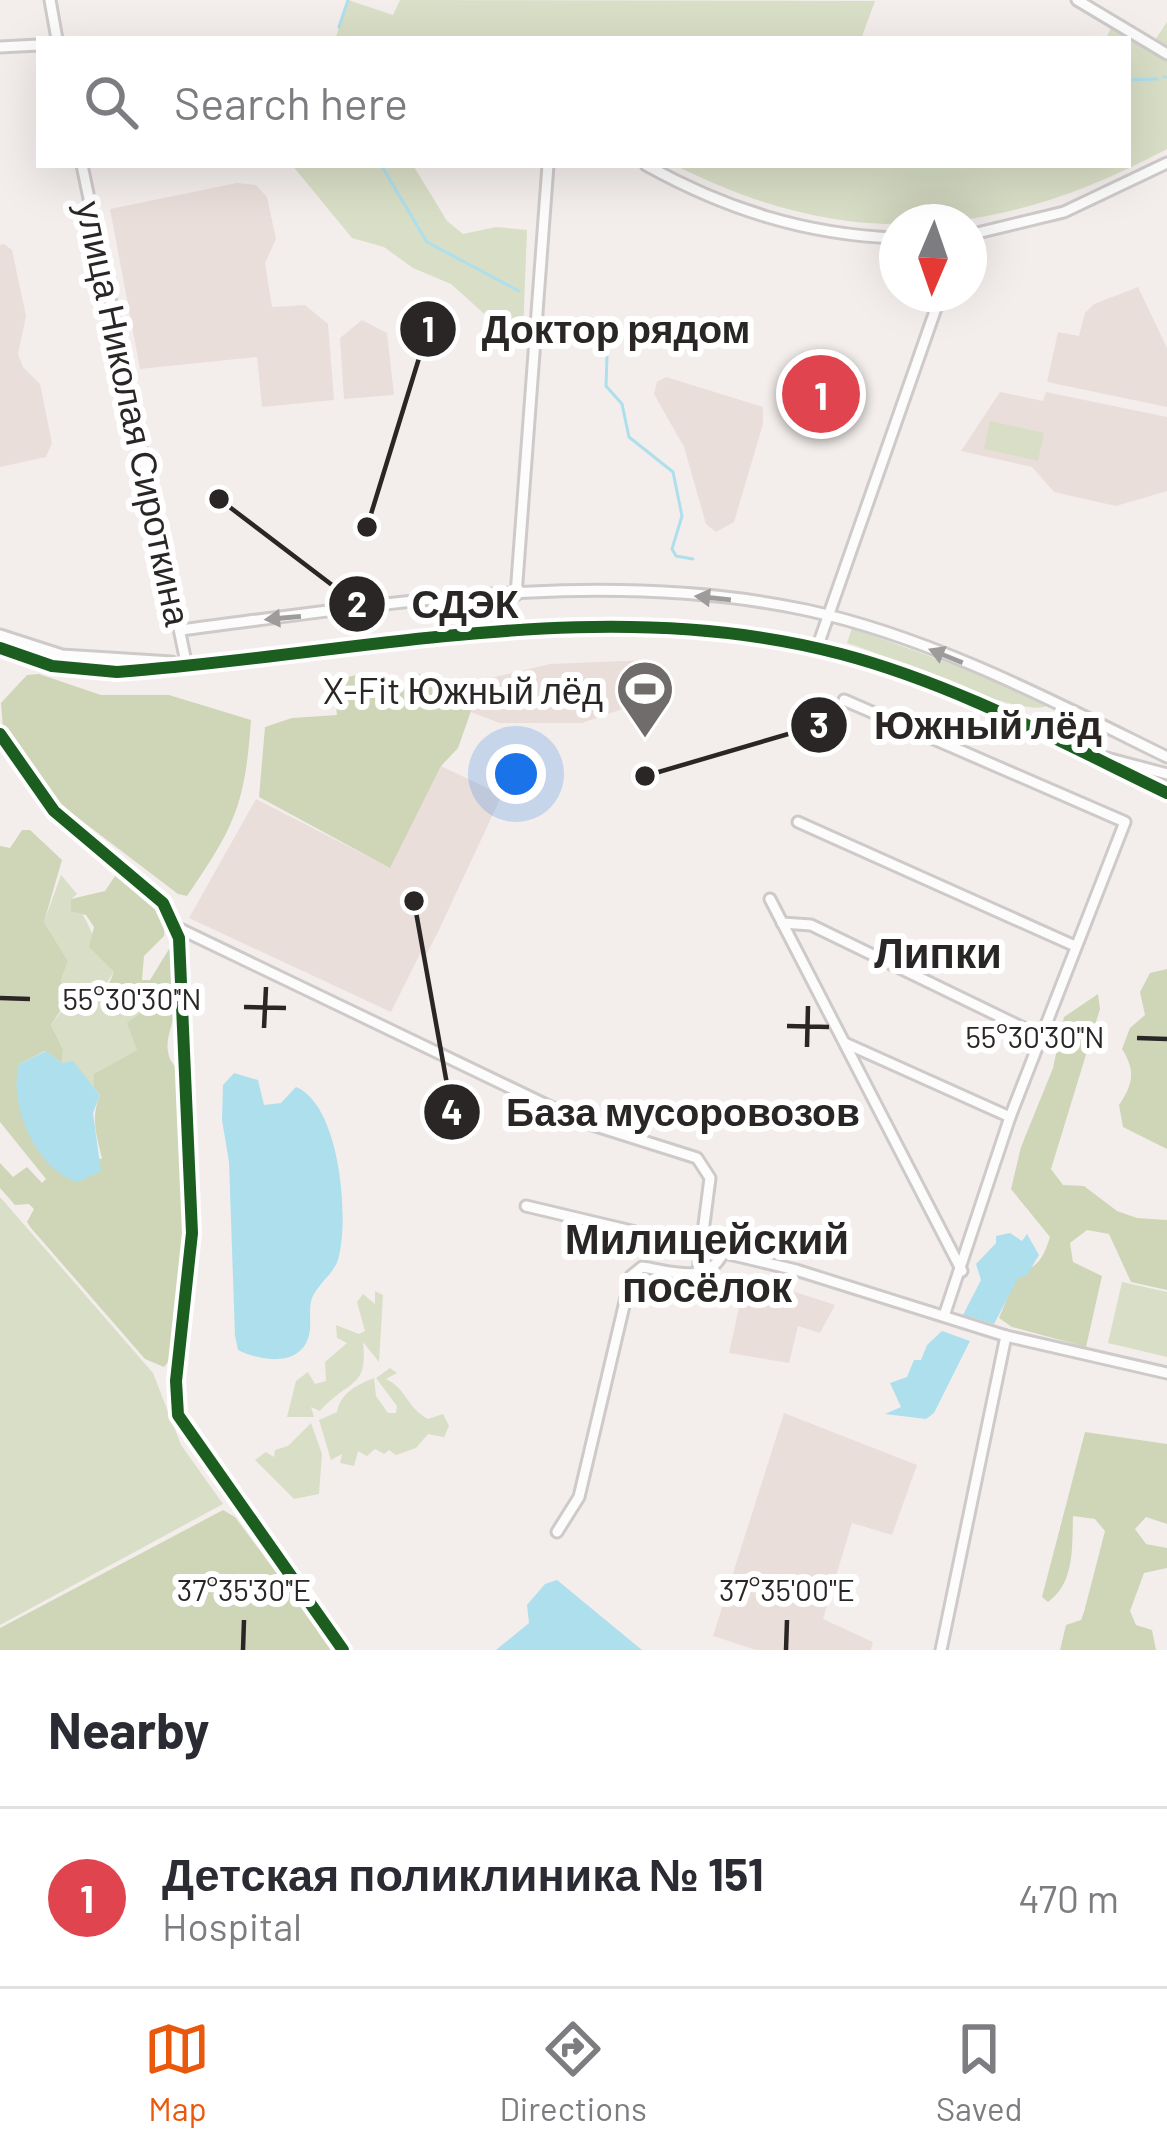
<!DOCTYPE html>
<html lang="en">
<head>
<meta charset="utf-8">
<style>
	body { margin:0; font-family:Barlow,sans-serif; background:#f7f7f7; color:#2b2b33 }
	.compass { position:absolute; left:879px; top:204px; width:108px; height:108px; border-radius:50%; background:#fff; box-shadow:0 12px 48px #0002; rotate:182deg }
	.you { position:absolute; left:516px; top:774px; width:42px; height:42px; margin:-30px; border:9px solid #fff; border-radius:50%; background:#1a73e8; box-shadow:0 0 0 18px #1a73e833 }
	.badge { display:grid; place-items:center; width:78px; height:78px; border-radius:50%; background:#ea580c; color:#fff; font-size:39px; font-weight:700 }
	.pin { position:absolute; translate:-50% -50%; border:6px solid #fff; box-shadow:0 3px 12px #0006 }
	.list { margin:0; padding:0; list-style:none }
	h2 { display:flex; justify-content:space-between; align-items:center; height:156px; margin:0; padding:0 48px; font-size:51px }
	h2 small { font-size:39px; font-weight:400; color:#7c7c81 }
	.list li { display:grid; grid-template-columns:78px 1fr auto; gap:36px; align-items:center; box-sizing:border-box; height:180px; padding:0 48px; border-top:3px solid #e1e1e2 }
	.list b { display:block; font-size:45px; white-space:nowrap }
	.list p { margin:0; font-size:39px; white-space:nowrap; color:#7c7c81 }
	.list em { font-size:39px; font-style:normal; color:#7c7c81 }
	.icon { flex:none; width:66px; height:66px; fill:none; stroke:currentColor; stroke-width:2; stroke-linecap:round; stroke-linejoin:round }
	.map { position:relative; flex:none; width:1167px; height:1650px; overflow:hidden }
	.search { position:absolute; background:#fff; box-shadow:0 12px 48px #0002; left:36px; right:36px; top:36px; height:132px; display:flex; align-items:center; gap:30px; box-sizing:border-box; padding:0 42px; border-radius:0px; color:#7c7c81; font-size:45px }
	.sheet { height:336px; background:#fff }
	nav { display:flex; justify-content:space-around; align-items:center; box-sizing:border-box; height:168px; border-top:3px solid #e1e1e2; background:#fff; font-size:33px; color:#7c7c81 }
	nav a { display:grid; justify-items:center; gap:6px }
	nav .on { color:#ea580c }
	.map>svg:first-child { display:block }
</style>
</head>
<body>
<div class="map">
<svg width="1167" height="1650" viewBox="0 0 1167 1650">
	<rect width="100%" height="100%" fill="#f3eeec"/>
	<g fill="#eadeda">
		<polygon points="237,183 256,185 267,197 276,239 265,263 272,307 305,305 328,324 334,400 262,407 257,357 140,369 110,209"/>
		<polygon points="4,244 12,250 26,316 18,354 23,367 40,384 52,443 46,457 0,467 0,245"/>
		<polygon points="1138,287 1167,348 1167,407 1047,382 1058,332 1079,336 1085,313 1094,304"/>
		<polygon points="362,320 387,333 394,395 344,399 340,338"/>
		<polygon points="666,377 763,407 763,424 734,522 716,532 706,524 684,447 654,394 657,382"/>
		<polygon points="1000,392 1043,401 1046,392 1167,417 1167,491 1116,506 1054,492 1032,467 961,451"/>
		<polygon points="649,660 660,696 582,723 500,723 462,709 461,685 550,664"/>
		<polygon points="441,766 502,795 437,934 426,955 420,954 391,1012 189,918 256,799 389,867"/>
		<polygon points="746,1276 835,1305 820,1333 798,1326 789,1363 729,1353"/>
		<polygon points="784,1413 917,1465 892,1535 852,1523 823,1619 873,1642 871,1650 756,1650 713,1636"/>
	</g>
	<g fill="#d9dec6">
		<polygon points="348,0 393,15 400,0 875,1 861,39 336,37"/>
		<path d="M1114 22 1153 43 1167 22V149C999 239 847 253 675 165H1128V39H1096L1107 36Z"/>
		<polygon points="292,165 413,165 447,221 463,234 496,227 527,230 523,332 490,319 451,284 413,268 384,247 352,238"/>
		<polygon points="990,421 1044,433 1038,461 984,449"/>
		<path d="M852 628 976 673 1046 706C1020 719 885 654 847 643Z"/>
		<path d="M61 875 77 894 71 899C95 925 91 946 114 972L102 990 107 1008 140 998 150 1006 137 1050 95 1074 93 1086 62 1063 63 1049 51 1025 63 1009 61 980 68 961 44 922Z"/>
		<polygon points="0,1197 153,1373 181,1445 223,1504 0,1625"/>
		<polygon points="1122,1282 1167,1292 1167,1357 1108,1343"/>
		<path d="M375 1291 383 1295 379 1362 363 1342C368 1389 350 1378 320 1411L311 1407 314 1417H287L296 1381 308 1372 315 1384 326 1381 325 1362 347 1343 337 1338 336 1325 359 1334 365 1331 357 1302 363 1294 375 1304Z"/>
		<path d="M390 1368 397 1373 386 1379C407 1389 406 1407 428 1419L443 1414 449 1426 444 1437 428 1434 416 1448 396 1455 389 1450 384 1454 375 1449 367 1456 358 1451 354 1466 340 1463 342 1454 331 1460 319 1420 337 1412C341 1392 357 1385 374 1378L376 1396 388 1413H396L397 1406 376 1378Z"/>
		<polygon points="311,1423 322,1454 319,1494 294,1499 255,1460 266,1452 274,1457 275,1450 288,1446"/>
	</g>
	<g fill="#cfd6b7">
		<polygon points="416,673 447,681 442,701 457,696 457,703 471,711 458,748 441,766 390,868 259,797 265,727 292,718 337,715 333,681 356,675 372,685 384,675 400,693"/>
		<path d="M39 674 101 695H169L251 720C245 805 235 826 187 896L178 894 61 805 3 729 1 703 27 675Z"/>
		<path d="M22 830H30L62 860 44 922 68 961 61 980 66 1002 51 1025 63 1049 62 1063 45 1051 19 1064 22 1114 39 1147 102 1159C97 1135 90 1120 100 1095L93 1086 94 1074 137 1050 127 1023 150 1006 141 998 106 1008 100 1004 114 972 89 947 94 927 86 915 71 911V899L105 891 117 873 134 883 165 922 164 936 144 956 142 980H150L169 949 176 950C177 966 181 986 178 1001 174 1026 155 1052 181 1072 183 1126 198 1331 164 1367L145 1359 31 1228 27 1222 34 1209 29 1204 15 1205 0 1188V1163L13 1177 27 1167 42 1183 46 1179 0 1122V846L10 848Z"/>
		<path d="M1167 969V1149L1123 1127 1119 1105C1133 1084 1136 1071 1122 1049L1130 1028 1145 1015 1140 992 1150 973Z"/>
		<path d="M1098 994 1100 1009 1051 1169 1063 1185 1084 1186 1117 1211 1137 1218 1167 1220V1290L1131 1282 1109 1234 1087 1230 1070 1243 1073 1262 1102 1276 1086 1347 1012 1327 999 1318 1018 1272C1038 1269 1044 1256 1050 1237L1011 1189 1021 1147 1053 1068 1064 1017Z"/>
		<path d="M1085 1432 1167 1444V1524L1146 1517 1135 1529 1146 1544 1167 1548V1568L1144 1573 1130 1611 1136 1625 1152 1630 1156 1650H1060L1066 1625 1081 1620 1084 1612 1105 1531 1095 1519 1073 1516C1072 1546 1075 1583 1048 1602L1042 1597Z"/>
		<polygon points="223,1510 235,1517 334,1650 0,1650 0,1628"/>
	</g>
	<g fill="#aedfed">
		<path d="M46 1051 62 1063 73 1061 100 1095 93 1113 101 1171 78 1182C36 1170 8 1104 19 1064Z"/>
		<path d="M234 1073 258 1080 264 1105 281 1103 296 1087C340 1105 350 1218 338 1260 334 1273 318 1284 312 1298 308 1310 312 1323 309 1335 301 1368 260 1361 238 1350L235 1336 229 1162 222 1120 223 1085Z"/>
		<polygon points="1010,1233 1022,1241 1027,1234 1039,1255 1027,1275 1018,1278 994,1324 963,1315 981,1280 976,1264 996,1243 996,1236"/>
		<polygon points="942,1331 970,1341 934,1413 926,1419 885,1414 901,1407 890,1383 907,1377 914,1360 921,1360 927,1345"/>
		<polygon points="557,1580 642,1650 496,1650 529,1623 527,1605 545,1584"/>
	</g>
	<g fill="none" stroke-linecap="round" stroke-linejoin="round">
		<g stroke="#aedfed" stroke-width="3">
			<polyline points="339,27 348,0"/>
			<polyline points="1164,77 1167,77"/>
			<polyline points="1128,80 1157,79"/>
			<polyline points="381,165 427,242 519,291"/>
			<polyline points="587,338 607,356 606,386 622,404 629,437 673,472 682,516 672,549 676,556 693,559"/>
		</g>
		<defs>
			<g id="minor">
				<polyline points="50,0 57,39"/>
				<polyline points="1077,0 1167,54"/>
				<polyline points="0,47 39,45"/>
				<polyline points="82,165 186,662"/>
				<path d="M646 165C725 209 806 235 897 238"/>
				<polyline points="969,235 1064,212 1167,163"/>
				<polyline points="516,595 548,165"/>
				<path d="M181 630C384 604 603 567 806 610 931 637 1053 701 1167 757"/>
				<polyline points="0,635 62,655 172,662"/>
				<path d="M0 648 52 666 117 672C356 655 602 591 841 654 955 684 1061 742 1167 793"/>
				<polyline points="817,648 941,294"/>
				<polyline points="844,700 1125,822 1010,1117 945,1313"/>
				<polyline points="0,734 54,811 163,903 179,938 192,1233 176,1381 178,1415 343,1650"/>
				<polyline points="1103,757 1167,774"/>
				<polyline points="798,822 1075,946"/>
				<polyline points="770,899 962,1271"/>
				<polyline points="782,923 811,925 1042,1037"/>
				<polyline points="176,927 580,1121 697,1158 710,1178 698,1271"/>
				<polyline points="845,1043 1010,1117"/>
				<polyline points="526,1206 796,1270 1006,1336 1167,1373"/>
				<path d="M557 1532 579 1497 631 1276 642 1267C671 1271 707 1286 723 1253"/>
				<polyline points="941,1650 1006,1336"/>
			</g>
		</defs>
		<use href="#minor" stroke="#cecac9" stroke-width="15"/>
		<use href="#minor" stroke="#fdfcfc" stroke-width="9"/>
		<defs>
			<g id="cycleway">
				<path d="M0 648 52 666 117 672C356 655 602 591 841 654 955 684 1061 742 1167 793"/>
				<polyline points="0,734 54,811 163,903 179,938 192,1233 176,1381 178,1415 343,1650"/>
			</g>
		</defs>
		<use href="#cycleway" stroke="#fff" stroke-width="20"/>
		<use href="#cycleway" stroke="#1b5e20" stroke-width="12"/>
	</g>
	<defs><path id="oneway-solid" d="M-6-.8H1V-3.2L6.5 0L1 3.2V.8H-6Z" transform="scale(3)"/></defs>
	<g fill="#9e9c9b">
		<use href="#oneway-solid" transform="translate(713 598) rotate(-174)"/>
		<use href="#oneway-solid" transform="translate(283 618) rotate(175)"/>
		<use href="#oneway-solid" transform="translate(946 656) rotate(-158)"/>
	</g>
	<path fill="none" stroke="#2a2625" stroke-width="4.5" d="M0 998 30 999M244 1007 286 1008M787 1026 829 1027M264 1028 266 987M1137 1038 1167 1039M807 1047 808 1006M243 1650 244 1620M786 1650 787 1620"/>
	<defs>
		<symbol id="stadium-pin" viewBox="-11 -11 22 30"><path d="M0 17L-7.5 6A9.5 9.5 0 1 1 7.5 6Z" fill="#706c6b" stroke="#fff"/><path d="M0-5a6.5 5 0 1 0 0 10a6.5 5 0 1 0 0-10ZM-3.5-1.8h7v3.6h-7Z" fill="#fff"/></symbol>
	</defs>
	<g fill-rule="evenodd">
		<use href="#stadium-pin" x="612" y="656" width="66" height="90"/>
	</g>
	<g text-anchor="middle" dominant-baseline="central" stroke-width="12" stroke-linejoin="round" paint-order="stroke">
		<g font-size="36" fill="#2a2625" stroke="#fff">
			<text transform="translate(135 413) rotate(78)">улица Николая Сироткина</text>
		</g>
		<g font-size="36" fill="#2a2625" stroke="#fff" text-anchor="end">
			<text x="603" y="689">X-Fit Южный лёд</text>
		</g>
		<g font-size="42" font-weight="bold" fill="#2a2625" stroke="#fff">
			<text x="938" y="951">Липки</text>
			<text x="707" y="1237">Милицейский<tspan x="707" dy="48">посёлок</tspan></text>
		</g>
	</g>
	<g font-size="30" text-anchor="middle" fill="#2a2625" stroke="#fff" stroke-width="12" stroke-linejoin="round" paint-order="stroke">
		<text x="132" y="1010">55°30'30"N</text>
		<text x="1035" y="1048">55°30'30"N</text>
		<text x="244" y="1601">37°35'30"E</text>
		<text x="787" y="1601">37°35'00"E</text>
	</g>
	<path fill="none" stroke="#2a2625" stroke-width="4.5" d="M367 527L428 329M219 499L357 604M645 776L819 725M414 901L452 1112"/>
	<g fill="#2a2625" stroke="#fff" stroke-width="4.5">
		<circle cx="367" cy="527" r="12"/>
		<circle cx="219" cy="499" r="12"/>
		<circle cx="645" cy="776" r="12"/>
		<circle cx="414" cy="901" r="12"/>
		<circle cx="428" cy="329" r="30"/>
		<circle cx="357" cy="604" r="30"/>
		<circle cx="819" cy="725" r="30"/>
		<circle cx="452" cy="1112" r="30"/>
	</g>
	<g font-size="36" text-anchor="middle" font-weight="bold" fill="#fff">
		<text x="428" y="342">1</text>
		<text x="357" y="617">2</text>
		<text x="819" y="738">3</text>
		<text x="452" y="1125">4</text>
	</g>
	<g font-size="39" text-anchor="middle" font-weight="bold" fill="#2a2625" stroke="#fff" stroke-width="12" stroke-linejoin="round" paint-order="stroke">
		<text x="616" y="343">Доктор рядом</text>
		<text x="465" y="618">СДЭК</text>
		<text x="988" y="739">Южный лёд</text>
		<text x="683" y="1126">База мусоровозов</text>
	</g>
</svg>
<svg class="compass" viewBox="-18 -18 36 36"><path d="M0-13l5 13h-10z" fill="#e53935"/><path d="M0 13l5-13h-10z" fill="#7c7c81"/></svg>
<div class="you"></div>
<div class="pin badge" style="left:821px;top:394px;background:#e0444e">1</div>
<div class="search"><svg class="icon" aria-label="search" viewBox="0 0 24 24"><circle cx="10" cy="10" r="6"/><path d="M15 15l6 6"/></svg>Search here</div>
</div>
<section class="sheet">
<h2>Nearby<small></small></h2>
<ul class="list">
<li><span class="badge" style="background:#e0444e">1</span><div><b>Детская поликлиника № 151</b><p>Hospital</p></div><em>470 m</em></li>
</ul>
</section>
<nav>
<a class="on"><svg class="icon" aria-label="map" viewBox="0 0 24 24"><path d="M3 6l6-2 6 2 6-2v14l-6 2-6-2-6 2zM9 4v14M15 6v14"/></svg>Map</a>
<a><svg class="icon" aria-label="directions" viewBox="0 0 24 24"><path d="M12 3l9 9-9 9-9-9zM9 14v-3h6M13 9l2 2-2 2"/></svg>Directions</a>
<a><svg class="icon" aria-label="saved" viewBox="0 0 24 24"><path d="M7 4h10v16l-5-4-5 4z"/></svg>Saved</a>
</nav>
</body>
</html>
